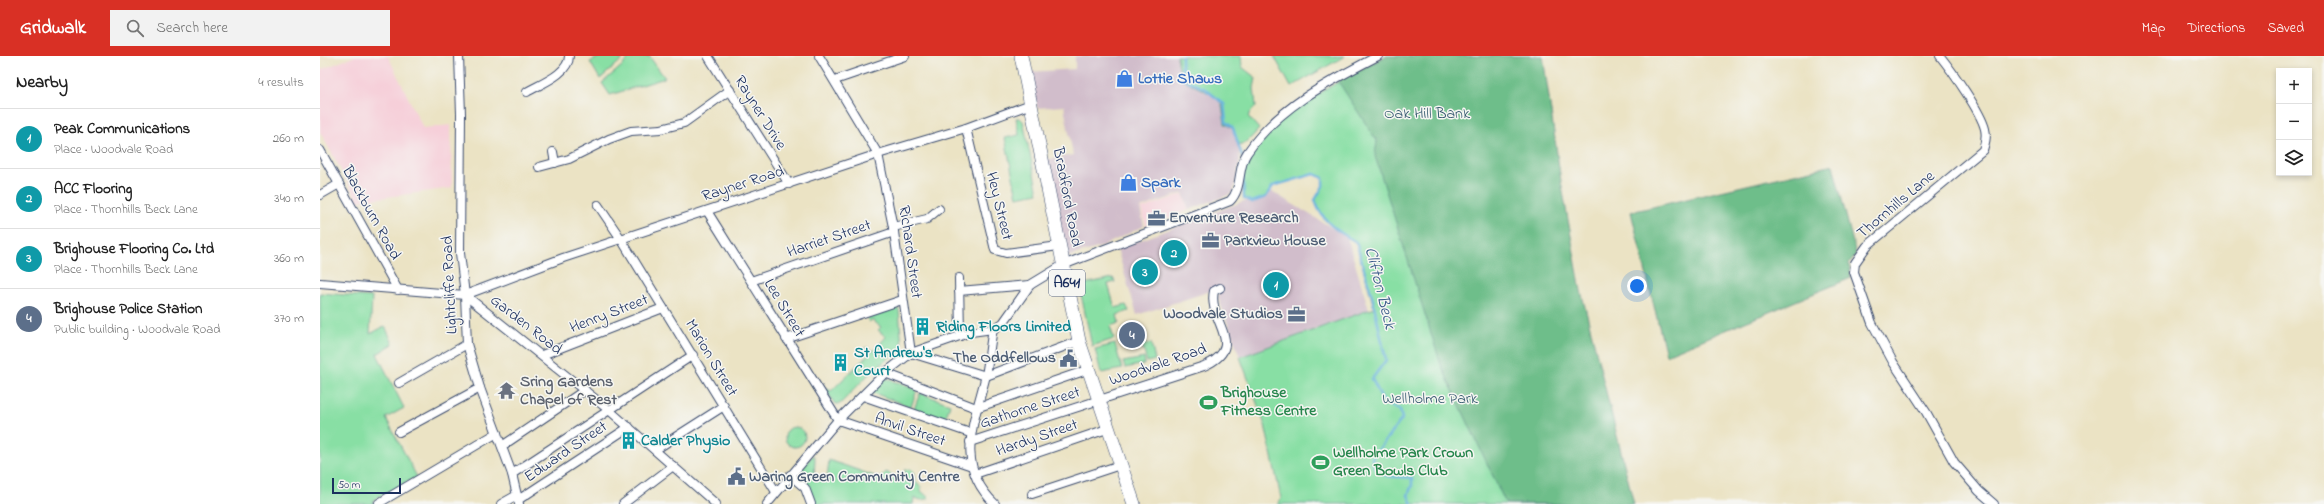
<!DOCTYPE html>
<html lang="en">
<head>
<meta charset="utf-8">
<style>
	body { margin:0; font-family:"Indie Flower",sans-serif; background:#f2f2f2; color:#222 }
	.controls { position:absolute; right:12px; top:12px; display:grid; overflow:hidden; border-radius:0px; box-shadow:0 2px 6px #0003 }
	.controls button { width:36px; height:36px; display:grid; place-items:center; padding:0; border:0; border-bottom:1px solid #e0e0e0; background:#fff; color:#222; font:20px sans-serif }
	.scale { position:absolute; left:12px; bottom:10px; width:69px; box-sizing:border-box; padding-left:4px; border:2px solid #1b2f5e; border-top:0; font-size:11px; line-height:14px; white-space:nowrap; color:#1b2f5e; -webkit-text-stroke:3px #f6f6f2; paint-order:stroke }
	.you { position:absolute; left:1317px; top:230px; width:14px; height:14px; margin:-10px; border:3px solid #fff; border-radius:50%; background:#1a73e8; box-shadow:0 0 0 6px #1a73e833 }
	.badge { display:grid; place-items:center; width:26px; height:26px; border-radius:50%; background:#d93025; color:#fff; font-size:13px; font-weight:700 }
	.pin { position:absolute; translate:-50% -50%; border:2px solid #fff; box-shadow:0 1px 4px #0006 }
	.list { margin:0; padding:0; list-style:none }
	h2 { display:flex; justify-content:space-between; align-items:center; height:52px; margin:0; padding:0 16px; font-size:17px }
	h2 small { font-size:13px; font-weight:400; color:#767676 }
	.list li { display:grid; grid-template-columns:26px 1fr auto; gap:12px; align-items:center; box-sizing:border-box; height:60px; padding:0 16px; border-top:1px solid #e0e0e0 }
	.list b { display:block; font-size:15px; white-space:nowrap }
	.list p { margin:0; font-size:13px; white-space:nowrap; color:#767676 }
	.list em { font-size:13px; font-style:normal; color:#767676 }
	.icon { flex:none; width:22px; height:22px; fill:none; stroke:currentColor; stroke-width:2; stroke-linecap:round; stroke-linejoin:round }
	.map { position:relative; flex:none; width:2004px; height:448px; overflow:hidden }
	header { display:flex; align-items:center; gap:24px; box-sizing:border-box; height:56px; padding:0 20px; background:#d93025; color:#fff }
	header strong { font-size:19px }
	nav { display:flex; gap:22px; margin-inline-start:auto; font-size:14px }
	.search { width:280px; height:36px; background:#f2f2f2; display:flex; align-items:center; gap:10px; box-sizing:border-box; padding:0 14px; border-radius:0px; color:#767676; font-size:15px }
	main { display:flex }
	aside { flex:1; background:#fff }
	.map>svg:first-child { display:block }
</style>
</head>
<body>
<header>
<strong>Gridwalk</strong>
<div class="search"><svg class="icon" aria-label="search" viewBox="0 0 24 24"><circle cx="10" cy="10" r="6"/><path d="M15 15l6 6"/></svg>Search here</div>
<nav><a>Map</a><a>Directions</a><a>Saved</a></nav>
</header>
<main>
<aside>
<h2>Nearby<small>4 results</small></h2>
<ul class="list">
<li><span class="badge" style="background:#0f9aa8">1</span><div><b>Peak Communications</b><p>Place · Woodvale Road</p></div><em>260 m</em></li>
<li><span class="badge" style="background:#0f9aa8">2</span><div><b>ACC Flooring</b><p>Place · Thornhills Beck Lane</p></div><em>340 m</em></li>
<li><span class="badge" style="background:#0f9aa8">3</span><div><b>Brighouse Flooring Co. Ltd</b><p>Place · Thornhills Beck Lane</p></div><em>360 m</em></li>
<li><span class="badge" style="background:#5c6f8a">4</span><div><b>Brighouse Police Station</b><p>Public building · Woodvale Road</p></div><em>370 m</em></li>
</ul>
</aside>
<div class="map">
<svg width="2004" height="448" viewBox="0 0 2004 448">
	<rect width="100%" height="100%" fill="#f6f6f2"/>
	<filter id="ink" filterUnits="userSpaceOnUse"><feTurbulence type="fractalNoise" baseFrequency=".025" numOctaves="2"/><feDisplacementMap in="SourceGraphic" scale="8" xChannelSelector="R" yChannelSelector="G"/><feConvolveMatrix kernelMatrix="1 2 1 2 8 2 1 2 1" color-interpolation-filters="sRGB"/></filter>
	<filter id="wash" filterUnits="userSpaceOnUse"><feTurbulence type="fractalNoise" baseFrequency=".012" numOctaves="4" result="noise"/><feDisplacementMap in="SourceGraphic" scale="16" xChannelSelector="R" yChannelSelector="G"/><feGaussianBlur stdDeviation="0.9" result="paint"/><feColorMatrix in="noise" values="0 0 0 0 0 0 0 0 0 0 0 0 0 0 0 0 0 1.4 0 .05"/><feComposite in="paint" operator="in"/></filter>
	<g filter="url(#wash)">
		<rect width="100%" height="100%" fill="#ebe3c4"/>
		<g fill="#f6cfd9">
			<polygon points="35,0 68,0 103,72 131,69 132,132 38,145 0,76 0,14"/>
			<polygon points="863,138 869,154 826,170 821,153"/>
		</g>
		<g fill="#d1bdcb">
			<polygon points="755,0 857,0 861,23 895,40 902,49 905,68 913,73 918,89 920,104 913,137 869,154 863,137 820,152 824,170 781,191 743,202 724,104 753,99 744,50 717,52 709,16 755,13"/>
			<polygon points="951,135 1027,181 1049,254 920,301 898,241 900,232 817,259 797,193"/>
		</g>
		<g fill="#88dfa4" stroke="#528781">
			<polygon points="281,0 306,0 280,23 270,6"/>
			<polygon points="310,0 329,0 345,22 290,39 282,27 303,9"/>
			<polygon points="857,0 921,0 922,11 936,22 934,32 936,50 928,60 939,73 927,86 918,89 913,73 905,68 902,49 895,40 861,23"/>
			<polygon points="954,0 1025,0 971,31"/>
			<path d="M1066 0 1241 448H958L961 442 945 369 920 301 1054 252 1036 186C1017 175 1002 166 995 144L1003 130V122L994 118 953 130 946 141 932 146 924 142C924 132 921 121 923 111 929 72 1032 17 1066 0Z"/>
			<polygon points="696,62 700,62 703,65 718,137 697,141 685,82 699,79"/>
			<polygon points="793,222 795,226 788,228 795,252 806,249 809,255 797,259 799,267 790,270 794,283 772,290 759,229"/>
			<polygon points="0,237 52,241 50,278 65,270 73,288 57,298 84,352 66,362 97,421 53,444 54,448 0,448"/>
			<polygon points="576,251 579,254 582,291 548,319 520,348 515,348 505,333 507,332 511,335 549,298 544,293 546,291 553,295 566,281 558,274 561,271 552,264 549,266 547,262"/>
			<polygon points="831,287 835,304 827,306 822,289"/>
			<polygon points="795,288 802,313 781,317 775,293"/>
			<polygon points="824,302 825,308 805,312 803,306"/>
			<polygon points="565,322 597,334 591,351 551,336"/>
			<polygon points="600,337 630,348 625,364 594,353"/>
			<circle cx="475" cy="381" r="10"/>
			<polygon points="493,399 495,402 494,423 507,422 509,404 560,422 566,416 585,425 585,414 589,413 593,415 595,426 601,430 601,435 609,442 602,444 594,442 593,448 493,448 488,431 479,416"/>
		</g>
		<g fill="#6ebe8a" stroke="#447674">
			<polygon points="1066,0 1223,0 1241,125 1261,235 1314,448 1186,448 1121,309 1055,100 1057,85 1018,25"/>
			<polygon points="1513,109 1536,198 1529,207 1531,222 1346,299 1311,156"/>
		</g>
		<g fill="none" stroke-linecap="round" stroke-linejoin="round">
			<g stroke="#68b1e0" stroke-width="2.5">
				<polyline points="862,0 862,22 885,33 904,48 906,66 913,72 922,100"/>
				<path d="M923 121 924 142 932 146 946 141 953 130 994 118 1003 122V130L995 144C1002 166 1017 175 1036 186L1052 240 1066 304 1052 323 1064 347 1080 354 1082 363 1052 402C1054 424 1076 420 1092 422V429L1088 439 1092 448"/>
			</g>
		</g>
	</g>
	<g filter="url(#ink)">
		<g fill="none" stroke-linecap="round" stroke-linejoin="round">
			<defs>
				<g id="street">
					<polyline points="139,0 141,58 140,197 145,239 147,288 160,332 192,418 199,448"/>
					<polyline points="388,0 469,128"/>
					<polyline points="499,0 558,98 574,176 591,297 666,320 759,285"/>
					<path d="M1620 0C1632 15 1661 56 1665 73 1667 81 1665 87 1663 94L1547 190 1535 207 1534 216 1552 267 1573 306 1606 356 1634 406 1659 435 1674 448"/>
					<polyline points="515,24 585,0"/>
					<path d="M207 36C220 28 249 18 249 0"/>
					<polyline points="646,72 675,194 686,197 739,190"/>
					<polyline points="0,94 78,234"/>
					<polyline points="233,96 235,107"/>
					<polyline points="219,111 249,103 289,83 311,75 341,73 364,67 410,34"/>
					<polyline points="0,139 19,128"/>
					<polyline points="278,149 301,183 456,436"/>
					<polyline points="387,155 518,364 652,410"/>
					<polyline points="573,171 607,163 619,153"/>
					<polyline points="639,222 640,280"/>
					<polyline points="431,225 574,176"/>
					<polyline points="0,227 145,239 289,354 396,448"/>
					<polyline points="639,235 710,229"/>
					<polyline points="145,239 243,202 558,98 646,72 711,48"/>
					<path d="M673 273C670 288 669 304 666 319 655 365 633 408 675 448"/>
					<polyline points="466,283 582,244"/>
					<polyline points="222,299 343,252"/>
					<polyline points="565,317 656,352 767,314"/>
					<polyline points="79,327 147,288"/>
					<polyline points="543,340 650,377"/>
					<polyline points="79,376 160,332"/>
					<path d="M650 386 884 310C929 290 887 266 894 235L900 232"/>
					<polyline points="182,390 265,334"/>
					<polyline points="335,394 404,350"/>
					<polyline points="192,418 373,299"/>
					<polyline points="655,418 787,373"/>
					<polyline points="470,419 485,432 491,448"/>
					<polyline points="712,438 800,409"/>
					<polyline points="198,444 309,371"/>
					<polyline points="59,447 177,377"/>
					<polyline points="181,448 197,439"/>
					<polyline points="303,448 353,410"/>
					<path d="M447 448 518 364 565 317 591 297 651 276 673 273 683 267 710 229 743 209 910 145C923 132 917 111 927 97 958 51 1010 25 1058 0"/>
				</g>
				<polyline id="primary" points="701,0 759,285 814,448"/>
			</defs>
			<use href="#street" stroke="#3a4a6d" stroke-width="10"/>
			<use href="#primary" stroke="#3a4a6d" stroke-width="14"/>
			<use href="#street" stroke="#fff" stroke-width="8"/>
			<use href="#primary" stroke="#fff" stroke-width="13"/>
		</g>
	</g>
	<defs>
		<symbol id="shop-bare" viewBox="-9 -9 18 18"><path d="M-5-2.5h2.3a2.7 3.5 0 0 1 5.4 0H5L5.5 6h-11ZM-1.5-2.5h3a1.5 2.3 0 0 0-3 0Z" fill="#3f7fe0" stroke="#f6f6f2" stroke-width="2.5" paint-order="stroke"/></symbol>
		<symbol id="office-bare" viewBox="-9 -9 18 18"><path d="M-6-3h4V-5.5h4V-3h4V5H-6ZM-1-4.5V-3h2v-1.5ZM-6 0V1H6V0Z" fill="#5c6f8a" stroke="#f6f6f2" stroke-width="2.5" paint-order="stroke"/></symbol>
		<symbol id="building-bare" viewBox="-9 -9 18 18"><path d="M-4-6H4V6H1V3H-1V6H-4ZM-2.5-4.3h1.7v1.8h-1.7ZM.8-4.3h1.7v1.8H.8ZM-2.5-1h1.7V.8h-1.7ZM.8-1h1.7V.8H.8Z" fill="#0f9aa8" stroke="#f6f6f2" stroke-width="2.5" paint-order="stroke"/></symbol>
		<symbol id="civic-bare" viewBox="-9 -9 18 18"><path d="M-.6-6.5H3V-4.5H.6V-3L4-1V1h2V6H-6V1h2V-1L-.6-3ZM-1.2 2.5V6h2.4V2.5Z" fill="#5c6f8a" stroke="#f6f6f2" stroke-width="2.5" paint-order="stroke"/></symbol>
		<symbol id="temple-bare" viewBox="-9 -9 18 18"><path d="M0-6L5-2H3V0L6.5 2.5H4V6H1.5V3h-3V6H-4V2.5H-6.5L-3 0V-2H-5Z" fill="#6b7280" stroke="#f6f6f2" stroke-width="2.5" paint-order="stroke"/></symbol>
		<symbol id="stadium-bare" viewBox="-9 -9 18 18"><path d="M0-5a6.5 5 0 1 0 0 10a6.5 5 0 1 0 0-10ZM-3.5-1.8h7v3.6h-7Z" fill="#2e9e5b" stroke="#f6f6f2" stroke-width="2.5" paint-order="stroke"/></symbol>
	</defs>
	<g fill-rule="evenodd">
		<use href="#shop-bare" x="792" y="10" width="25" height="25"/>
		<use href="#shop-bare" x="796" y="114" width="25" height="25"/>
		<use href="#office-bare" x="824" y="150" width="25" height="25"/>
		<use href="#office-bare" x="878" y="172" width="25" height="25"/>
		<use href="#office-bare" x="964" y="246" width="25" height="25"/>
		<use href="#building-bare" x="590" y="258" width="25" height="25"/>
		<use href="#civic-bare" x="736" y="290" width="25" height="25"/>
		<use href="#building-bare" x="508" y="294" width="25" height="25"/>
		<use href="#temple-bare" x="174" y="322" width="25" height="25"/>
		<use href="#stadium-bare" x="876" y="334" width="25" height="25"/>
		<use href="#building-bare" x="296" y="372" width="25" height="25"/>
		<use href="#stadium-bare" x="988" y="394" width="25" height="25"/>
		<use href="#civic-bare" x="404" y="408" width="25" height="25"/>
	</g>
	<g text-anchor="middle" dominant-baseline="central" stroke-width="3" stroke-linejoin="round" paint-order="stroke">
		<rect fill="#f6f6f2" stroke="#5d6b8a" stroke-width="1" x="729" y="214" width="36" height="26" rx="3"/>
		<g font-size="15" font-weight="bold" fill="#1b2f5e">
			<text x="747" y="227">A641</text>
		</g>
		<g font-size="16" font-weight="bold" fill="#366cbe" stroke="#f6f6f2" text-anchor="start">
			<text x="818" y="23">Lottie Shaws</text>
			<text x="821" y="127">Spark</text>
		</g>
		<g font-size="16" fill="#1b2f5e" stroke="#f6f6f2">
			<text transform="translate(440 57) rotate(58)">Rayner Drive</text>
			<text transform="translate(423 128) rotate(-18)">Rayner Road</text>
			<text transform="translate(747 141) rotate(79)">Bradford Road</text>
			<text transform="translate(1576 149) rotate(-40)">Thornhills Lane</text>
			<text transform="translate(679 150) rotate(76)">Hey Street</text>
			<text transform="translate(51 157) rotate(61)">Blackburn Road</text>
			<text transform="translate(509 183) rotate(-19)">Harriet Street</text>
			<text transform="translate(590 196) rotate(82)">Richard Street</text>
			<text transform="translate(130 229) rotate(-93)">Lightcliffe Road</text>
			<text transform="translate(464 252) rotate(59)">Lee Street</text>
			<text transform="translate(289 258) rotate(-21)">Henry Street</text>
			<text transform="translate(206 269) rotate(38)">Garden Road</text>
			<text transform="translate(391 302) rotate(59)">Marion Street</text>
			<text transform="translate(838 309) rotate(-19)">Woodvale Road</text>
			<text transform="translate(710 352) rotate(-18)">Gathorne Street</text>
			<text transform="translate(590 374) rotate(19)">Anvil Street</text>
			<text transform="translate(717 382) rotate(-19)">Hardy Street</text>
			<text transform="translate(246 396) rotate(-34)">Edward Street</text>
		</g>
		<g font-size="16" fill="#365b70" stroke="#f6f6f2">
			<text x="1107" y="58">Oak Hill Bank</text>
			<text x="1110" y="343">Wellholme Park</text>
		</g>
		<g font-size="16" font-weight="bold" fill="#4e5e75" stroke="#f6f6f2" text-anchor="start">
			<text x="849" y="162">Enventure Research</text>
			<text x="904" y="185">Parkview House</text>
			<text x="963" y="258" text-anchor="end">Woodvale Studios</text>
			<text x="736" y="302" text-anchor="end">The Oddfellows</text>
			<text x="429" y="421">Waring Green Community Centre</text>
		</g>
		<g font-size="16" font-weight="bold" fill="#0d838f" stroke="#f6f6f2" text-anchor="start">
			<text x="616" y="271">Riding Floors Limited</text>
			<text x="534" y="297">St Andrew's<tspan x="534" dy="18">Court</tspan></text>
			<text x="321" y="385">Calder Physio</text>
		</g>
		<g font-size="16" font-weight="bold" fill="#5b616d" stroke="#f6f6f2" text-anchor="start">
			<text x="200" y="326">Sring Gardens<tspan x="200" dy="18">Chapel of Rest</tspan></text>
		</g>
		<g font-size="16" font-weight="bold" fill="#27864d" stroke="#f6f6f2" text-anchor="start">
			<text x="901" y="337">Brighouse<tspan x="901" dy="18">Fitness Centre</tspan></text>
			<text x="1013" y="397">Wellholme Park Crown<tspan x="1013" dy="18">Green Bowls Club</tspan></text>
		</g>
		<g font-size="17" font-style="italic" fill="#325685" stroke="#f6f6f2">
			<text transform="translate(1060 232) rotate(76)">Clifton Beck</text>
		</g>
	</g>
</svg>
<div class="controls">
<button>+</button>
<button>−</button>
<button><svg class="icon" aria-label="layers" viewBox="0 0 24 24"><path d="M12 4l9 5-9 5-9-5zM3 14l9 5 9-5"/></svg></button>
</div>
<div class="scale">50 m</div>
<div class="you"></div>
<div class="pin badge" style="left:956px;top:229px;background:#0f9aa8">1</div>
<div class="pin badge" style="left:854px;top:197px;background:#0f9aa8">2</div>
<div class="pin badge" style="left:825px;top:216px;background:#0f9aa8">3</div>
<div class="pin badge" style="left:812px;top:279px;background:#5c6f8a">4</div>
</div>
</main>
</body>
</html>
